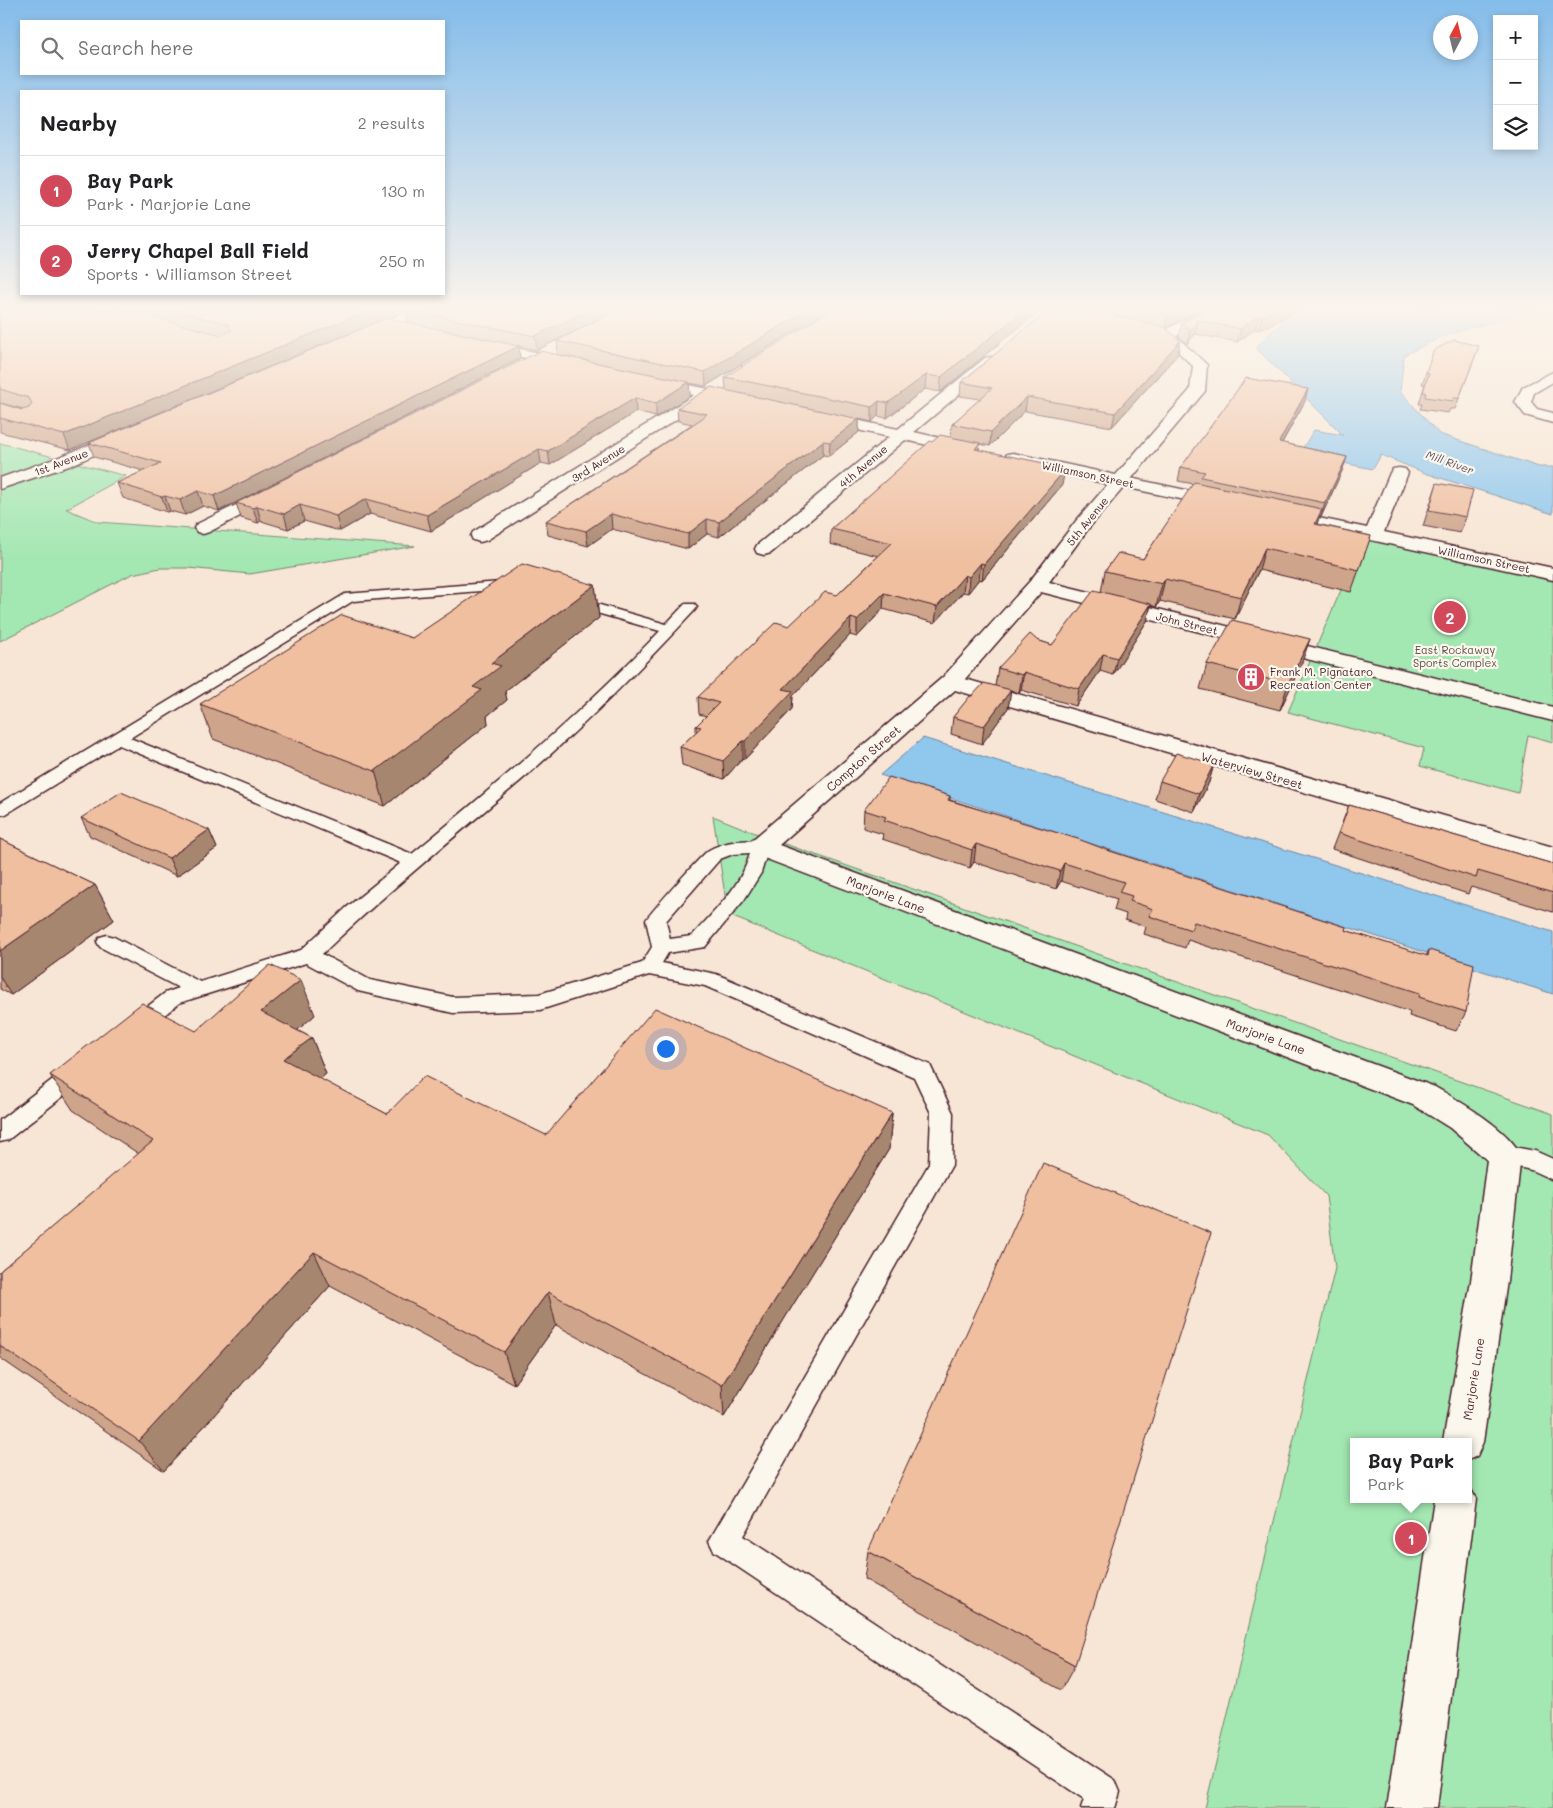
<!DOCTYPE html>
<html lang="en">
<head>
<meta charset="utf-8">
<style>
	body { margin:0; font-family:Mali,sans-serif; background:#f6f6f6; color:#202124 }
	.controls { position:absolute; right:15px; top:15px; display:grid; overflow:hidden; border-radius:0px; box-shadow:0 2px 8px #0003 }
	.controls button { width:45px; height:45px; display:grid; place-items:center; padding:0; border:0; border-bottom:1px solid #e0e0e0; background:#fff; color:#202124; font:25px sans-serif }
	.compass { position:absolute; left:1433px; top:15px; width:45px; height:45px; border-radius:50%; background:#fff; box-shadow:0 2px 8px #0003; rotate:7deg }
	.you { position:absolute; left:665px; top:1048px; width:18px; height:18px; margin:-12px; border:4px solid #fff; border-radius:50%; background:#1a73e8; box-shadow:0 0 0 8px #1a73e833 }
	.badge { display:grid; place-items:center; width:32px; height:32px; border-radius:50%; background:#d1495b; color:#fff; font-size:16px; font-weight:700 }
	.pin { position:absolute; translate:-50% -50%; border:2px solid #fff; box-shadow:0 1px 5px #0006 }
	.popup { position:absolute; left:1350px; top:1438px; width:122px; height:65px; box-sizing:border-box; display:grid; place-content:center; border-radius:0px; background:#fff; filter:drop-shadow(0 1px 4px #0005); font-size:16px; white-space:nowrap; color:#757577 }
	.popup b { font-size:19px; color:#202124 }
	.popup::after { content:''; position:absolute; left:50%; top:100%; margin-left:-10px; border:10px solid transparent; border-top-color:#fff }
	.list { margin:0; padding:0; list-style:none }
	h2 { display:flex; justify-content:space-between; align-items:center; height:65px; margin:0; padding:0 20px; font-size:21px }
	h2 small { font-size:16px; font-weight:400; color:#757577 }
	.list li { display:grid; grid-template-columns:32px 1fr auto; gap:15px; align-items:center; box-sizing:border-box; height:70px; padding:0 20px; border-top:1px solid #e0e0e0 }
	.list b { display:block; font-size:19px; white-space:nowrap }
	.list p { margin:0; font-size:16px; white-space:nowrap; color:#757577 }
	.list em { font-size:16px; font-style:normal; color:#757577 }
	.icon { flex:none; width:28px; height:28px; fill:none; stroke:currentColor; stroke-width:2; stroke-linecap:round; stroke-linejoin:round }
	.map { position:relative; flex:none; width:1553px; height:1808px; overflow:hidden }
	.search { position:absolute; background:#fff; box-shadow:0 2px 8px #0003; left:20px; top:20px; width:425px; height:55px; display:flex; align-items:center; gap:12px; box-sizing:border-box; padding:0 18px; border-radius:0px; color:#757577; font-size:19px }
	.panel { position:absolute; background:#fff; box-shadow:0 2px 8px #0003; left:20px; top:90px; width:425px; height:205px; border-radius:0px }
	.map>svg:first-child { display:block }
</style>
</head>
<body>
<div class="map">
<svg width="1553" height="1808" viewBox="0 0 1553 1808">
	<rect width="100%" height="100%" fill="#f7e6d5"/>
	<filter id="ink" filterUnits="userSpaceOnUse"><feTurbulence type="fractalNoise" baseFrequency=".02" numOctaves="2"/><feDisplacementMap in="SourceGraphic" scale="10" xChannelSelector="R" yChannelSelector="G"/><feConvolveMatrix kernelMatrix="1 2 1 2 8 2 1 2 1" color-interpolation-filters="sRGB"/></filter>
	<g filter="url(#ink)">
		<g fill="#a3e7b2" stroke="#76836e" fill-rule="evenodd">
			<polygon points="0,443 126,476 66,509 98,522 415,546 250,574 188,568 160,568 132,574 0,641"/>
			<polygon points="1364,537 1553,577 1553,742 1528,735 1518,793 1420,766 1424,748 1288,712"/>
			<path d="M713 816 765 837 1553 1114V1808H1205L1335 1268 1326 1196 1268 1135 728 915ZM1354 1442H1468V1499H1354Z"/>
		</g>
		<g fill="#8fc7ed" stroke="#73849f">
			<polygon points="1324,309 1538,309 1446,335 1404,355 1400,391 1439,434 1539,467 1553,467 1553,514 1425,473 1381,455 1373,469 1299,454 1314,430 1343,435 1256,348 1267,336 1294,313"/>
			<polygon points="923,738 1553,932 1553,994 880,775"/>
		</g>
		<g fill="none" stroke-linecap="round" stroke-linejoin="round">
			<defs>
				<g id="lane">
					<path d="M514 581 519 582 521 585 519 588 353 601 130 738 412 854C498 783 583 712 660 631L569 605 567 602 569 599H579L666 624 685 604H695L697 607 695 610C643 666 590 720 533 770 462 831 390 889 322 954L370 980 453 997 539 994 642 963 652 947 646 920C653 910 701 855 709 850 725 841 749 838 766 843L769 847 761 873 744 900 705 947 668 953 662 963 716 974 930 1065 953 1113 952 1165 743 1536 1115 1780 1120 1792 1115 1808H1081L1084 1799 714 1551 709 1541 929 1164 931 1113 914 1077 705 986 649 975 540 1010 453 1013 358 991 306 963 179 1003 144 1032 137 1034 130 1032 127 1026 130 1020 165 993 179 988 100 947 97 942 100 937 107 935 114 937 200 982 301 950 346 908 401 863 119 745 6 814 0 815V803L345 594ZM750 853C742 886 714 911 692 936L670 939 666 921 720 859 733 854Z"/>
					<polygon points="78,1064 86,1066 89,1072 86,1078 8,1140 0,1142 0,1120 70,1066"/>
					<polygon points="1504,1145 1535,1151 1553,1159 1553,1180 1531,1170 1496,1162 1493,1155 1496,1148"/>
				</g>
				<g id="street">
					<polygon points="413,309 431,309 430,312 369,338 364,339 357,335 359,332"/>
					<polygon points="483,341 568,359 573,360 575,363 573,366 568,367 478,348 476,345 478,342"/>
					<polygon points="990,357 995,358 997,361 995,364 914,432 975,446 977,449 975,452 969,454 905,440 771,553 764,555 757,553 755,549 757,545 889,437 817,421 815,418 817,415 823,413 898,429 985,358"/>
					<polygon points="1553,372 1553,382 1534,393 1531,402 1537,409 1553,413 1553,423 1525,415 1515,402 1523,387"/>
					<polygon points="654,378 739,395 744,397 747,400 744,403 739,405 710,398 487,540 480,542 473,540 471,536 473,532 694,395 649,385 647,382 649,379"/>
					<polygon points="127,430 133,432 135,435 133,438 69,466 0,489 0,478 57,458"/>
					<path d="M1013 453 1223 498 1229 499 1232 503 1229 507 1223 508 1124 487 1088 529 1049 582 1553 707V721L1041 592 965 679 1553 847V865L955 690 779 845 1435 1087C1461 1102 1507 1128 1521 1155L1507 1281 1483 1442 1477 1456 1468 1460V1442H1443L1471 1281 1487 1160 1450 1128 1413 1105 751 853 747 847 751 841 943 677 1030 581 1076 521 1108 484 1007 462 1005 458 1007 454Z"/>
					<polygon points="1399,468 1405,469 1408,473 1384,532 1553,568 1553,580 1280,520 1274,519 1271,515 1274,511 1280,510 1367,528 1390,473 1393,469"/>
					<polygon points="271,488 277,489 280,493 277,497 209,532 203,534 197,532 194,528 197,524"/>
					<polygon points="1468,1484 1476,1499 1437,1808 1387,1808 1434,1499 1468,1499"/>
				</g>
				<polygon id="secondary" points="1205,309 1224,309 1176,336 1207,365 1205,391 1126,485 1120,486 1114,485 1111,481 1114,477 1190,390 1193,366 1160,335 1162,332"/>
			</defs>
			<use href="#lane" stroke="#4a1f2b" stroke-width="3"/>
			<use href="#street" stroke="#4a1f2b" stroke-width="3"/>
			<use href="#secondary" stroke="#4a1f2b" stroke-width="3"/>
			<use href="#lane" fill="#fbf7ec" fill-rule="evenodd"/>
			<use href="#street" fill="#fbf7ec" fill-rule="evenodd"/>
			<use href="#secondary" fill="#fbf7ec" fill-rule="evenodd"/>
		</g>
		<g fill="#cea48a" stroke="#4a1f2b">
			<polygon points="0,309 830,309 706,386 689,383 690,396 656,417 636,412 550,465 541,463 431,531 370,514 340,531 304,521 288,529 261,521 258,523 241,518 236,503 558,355 557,341 590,324 537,350 519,346 520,359 219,511 203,506 185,515 170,511 167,512 123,498 117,483 144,471 94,457 89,443 408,323 406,310 70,450 0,432 0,403 22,410 23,409 0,403"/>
			<polygon points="1054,309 1201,309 1166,328 1180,341 1178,354 1112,427 1025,411 990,446 980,444 979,450 1049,467 1062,485 982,580 979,579 968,593 963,592 935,623 883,609 857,637 850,635 793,696 792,709 745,759 743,758 724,779 682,765 680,747 696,732 696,726 706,716 699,714 698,697 789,626 837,595 878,556 830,544 831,529 932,442 951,437 952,424 980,399 960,396 961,382"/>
			<polygon points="1207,309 1299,311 1258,330 1255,329 1237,342 1195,334 1187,344 1179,336 1182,323"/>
			<polygon points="1029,319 940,392 925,389 887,418 878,416 872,422 859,419 859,432 829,456 823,455 719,537 707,534 688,549 612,529 588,546 548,535 546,521 692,424 678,421 677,408 726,390 725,377"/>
			<polygon points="1479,346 1455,409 1450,409 1448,413 1420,409 1422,404 1419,404 1425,384 1422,384 1434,350"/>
			<polygon points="1305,401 1282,443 1347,457 1342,471 1321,517 1319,517 1317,524 1371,536 1351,592 1259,570 1235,619 1160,601 1156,607 1151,605 1147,621 1113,675 1100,671 1076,706 1021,690 1019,693 1011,690 1008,708 982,744 951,734 953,717 972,696 995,686 998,668 1037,640 1052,645 1101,592 1105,571 1143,559 1194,484 1178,481 1181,467"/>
			<polygon points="1437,483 1466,517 1460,533 1423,526"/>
			<polygon points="595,585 599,618 505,691 507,700 487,716 488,724 385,806 213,739 200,704 412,638"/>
			<polygon points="1207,664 1301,665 1280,710 1200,689"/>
			<polygon points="1214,764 1209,782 1194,812 1155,799 1160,781"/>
			<polygon points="950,796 950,800 1110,851 1345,930 1426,956 1429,950 1466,1012 1456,1031 1409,1016 1410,1012 1188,940 1185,948 1144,934 1146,927 1125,920 1126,914 1114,910 1117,899 1061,881 1056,889 974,862 970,868 882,839 883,834 863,828 864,810"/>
			<polygon points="1349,805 1553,864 1553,912 1471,887 1468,894 1332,849"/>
			<polygon points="81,818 209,830 217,848 177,876 90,836"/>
			<polygon points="0,839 95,885 114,920 11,995 0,989"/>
			<polygon points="315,1015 297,1030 312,1038 326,1074 320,1079 387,1114 546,1135 892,1113 889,1149 724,1417 556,1325 514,1384 330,1286 164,1471 0,1358 0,1271 139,1154 73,1110 50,1075 196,1031"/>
			<polygon points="868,1551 1075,1665 1061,1690 864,1579"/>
		</g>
		<g fill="#a78670" stroke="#4a1f2b">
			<polygon points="373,309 408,309 70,450 64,435"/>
			<polygon points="591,309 619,309 537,350 535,336"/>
			<polygon points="809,309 830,309 706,386 705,372"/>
			<polygon points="1026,309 1046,309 1029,319 940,392 941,377"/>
			<polygon points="1178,309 1201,309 1165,328 1168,315"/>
			<polygon points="1277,309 1308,309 1299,311 1258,330 1262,316"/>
			<polygon points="1259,315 1255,329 1237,342 1241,329"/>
			<polygon points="1198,320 1195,334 1187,344 1190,330"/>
			<polygon points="1180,341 1178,354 1112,427 1115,413"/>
			<polygon points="519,346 520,359 219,511 214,496"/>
			<polygon points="926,375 925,389 887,418 888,403"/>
			<polygon points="689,382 690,396 656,417 656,403"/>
			<polygon points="1308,389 1305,401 1275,455 1279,442"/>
			<polygon points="1027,397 1025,411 990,446 991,432"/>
			<polygon points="635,398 636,412 550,465 548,451"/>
			<polygon points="879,401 878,416 872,422 872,407"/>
			<polygon points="859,419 859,432 829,456 830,442"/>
			<polygon points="823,441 823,455 719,537 719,522"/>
			<polygon points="980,443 978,458 975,449"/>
			<polygon points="539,449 541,463 431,531 427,515"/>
			<polygon points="1347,457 1342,471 1321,517 1325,503"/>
			<polygon points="1065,470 1062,485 982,580 984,564"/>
			<polygon points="198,491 203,506 185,515 180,500"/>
			<polygon points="165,496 170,511 167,512 162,497"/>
			<polygon points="366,499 370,514 340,531 336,516"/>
			<polygon points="300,505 304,521 288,529 284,514"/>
			<polygon points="257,506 261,521 258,523 253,508"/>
			<polygon points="1322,509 1315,530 1315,524"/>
			<polygon points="611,514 612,529 588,546 586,531"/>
			<polygon points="707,519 707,534 688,549 688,534"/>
			<polygon points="1265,548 1259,570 1235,619 1241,597"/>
			<polygon points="981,563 979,579 968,593 969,577"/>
			<polygon points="965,575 963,592 935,623 937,607"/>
			<polygon points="1165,579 1160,601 1156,607 1162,584"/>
			<polygon points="595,585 599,618 505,691 507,700 487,716 488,724 385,806 375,771 473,687 491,663"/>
			<polygon points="884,593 883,609 857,637 857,620"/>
			<polygon points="1151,604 1147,621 1113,675 1117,658"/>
			<polygon points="851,618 850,635 793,696 792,709 745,759 745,741 783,689"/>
			<polygon points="1310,639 1301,665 1280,710 1288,684"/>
			<polygon points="1103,654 1100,671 1076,706 1079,689"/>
			<polygon points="1024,672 1021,690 1019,693 1022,675"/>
			<polygon points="1011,690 1008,708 982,744 984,726"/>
			<polygon points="743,741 743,758 724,779 723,761"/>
			<polygon points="1214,764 1209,782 1194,812 1199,794"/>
			<polygon points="209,830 217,848 177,876 169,858"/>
			<polygon points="976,844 974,862 970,868 972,850"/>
			<polygon points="1064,863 1061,881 1056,889 1060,871"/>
			<polygon points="95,885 114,920 11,995 0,977 0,951"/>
			<polygon points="301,980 315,1015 277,1048 261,1012"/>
			<polygon points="312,1038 326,1074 299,1095 283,1059"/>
			<polygon points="892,1113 889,1149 724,1417 722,1385"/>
			<polygon points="314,1252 330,1286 164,1471 139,1441"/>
			<polygon points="548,1292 556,1325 514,1384 504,1352"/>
		</g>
		<g fill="#efbfa0" stroke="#4a1f2b">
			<polygon points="0,309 121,309 222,335 232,330 228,324 168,309 373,309 64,435 0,418 0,403 22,410 29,408 32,404 29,398 0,389"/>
			<polygon points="407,309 591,309 535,336 406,310"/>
			<polygon points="618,309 809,309 705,372 557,341"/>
			<polygon points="832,309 1026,309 941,377 926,375 888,403 879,401 872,407 725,377"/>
			<polygon points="1054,309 1086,309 1165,327 1180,341 1115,413 1027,397 991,432 952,424 992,388 961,382 1043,315"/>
			<polygon points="1143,309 1178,309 1168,315"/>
			<polygon points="1207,309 1277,309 1262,316 1259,315 1241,329 1198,320 1190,330 1182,323"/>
			<polygon points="387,318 519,346 214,496 198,491 180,500 165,496 162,497 117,483 161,463 89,443"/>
			<polygon points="1454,340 1479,346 1459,398 1454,398 1453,401 1425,397 1426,392 1423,392 1429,373 1426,372 1434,350"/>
			<polygon points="540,351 689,382 656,403 635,398 548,451 539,449 427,515 366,499 336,516 300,505 284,514 257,506 253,508 236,503"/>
			<polygon points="1246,378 1308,389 1279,442 1347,457 1325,503 1201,477 1205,472 1181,467"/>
			<polygon points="711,387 859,419 830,442 823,441 719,522 707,519 688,534 611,514 586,531 546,521 701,419 707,414 677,408"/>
			<polygon points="940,435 980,443 975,449 1049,464 1048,466 1065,470 984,564 981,563 969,577 965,575 937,607 884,593 857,620 851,618 783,689 793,691 745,741 743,741 723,761 680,747 701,727 696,726 719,703 698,697 776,622 789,626 825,592 837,595 892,543 831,529 930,441 932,442"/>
			<polygon points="1194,482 1322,509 1315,524 1371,536 1359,570 1265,548 1241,597 1165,579 1162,584 1105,571 1118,553 1143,559"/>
			<polygon points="1437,483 1473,490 1466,517 1429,510"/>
			<polygon points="522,564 595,585 491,663 501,666 473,687 482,690 375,771 200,704 342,615 412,638"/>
			<polygon points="1094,590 1151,604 1117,658 1103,654 1079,689 1024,672 1022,675 998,668 1030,634 1037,640 1052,645"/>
			<polygon points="1232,620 1310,639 1288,684 1207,664"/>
			<polygon points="984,683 1011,690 984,726 953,717 970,696 972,696"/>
			<polygon points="1176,753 1214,764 1199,794 1160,781"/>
			<polygon points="889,777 950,796 948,800 1078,839 1110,851 1346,927 1345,930 1428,956 1429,950 1474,964 1466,1012 1419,997 1420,993 1194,922 1191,930 1149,916 1153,909 1130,901 1132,896 1119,892 1124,882 1064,863 1060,871 976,844 972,850 884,820 886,817 864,810"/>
			<polygon points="121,792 209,830 169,858 81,818"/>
			<polygon points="1349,805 1553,864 1553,893 1478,871 1476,878 1339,833"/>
			<polygon points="0,839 95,885 0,951"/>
			<polygon points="270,965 301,980 261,1012 312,1038 283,1059 387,1114 424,1076 546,1135 655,1008 892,1113 722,1385 548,1292 504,1352 314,1252 139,1441 0,1346 0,1271 153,1141 50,1075 142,1003 196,1031"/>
			<polygon points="1043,1163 1211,1233 1075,1665 868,1551"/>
		</g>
	</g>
	<linearGradient id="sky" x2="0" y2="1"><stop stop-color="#84bcea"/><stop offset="0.55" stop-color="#fbf4ec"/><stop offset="1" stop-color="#fbf4ec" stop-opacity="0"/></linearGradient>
	<rect width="1553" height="562" fill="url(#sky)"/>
	<defs>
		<symbol id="building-disc" viewBox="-11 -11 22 22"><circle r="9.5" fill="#d1495b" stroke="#fbf7ec"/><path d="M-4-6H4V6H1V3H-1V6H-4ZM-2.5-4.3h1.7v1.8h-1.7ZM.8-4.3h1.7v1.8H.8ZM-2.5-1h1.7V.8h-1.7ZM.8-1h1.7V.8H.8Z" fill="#fff"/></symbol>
	</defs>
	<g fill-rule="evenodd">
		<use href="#building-disc" x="1235" y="661" width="32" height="32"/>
	</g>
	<g text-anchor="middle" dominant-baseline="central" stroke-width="4.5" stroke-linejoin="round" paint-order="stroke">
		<g font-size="11" fill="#4a1f2b" stroke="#fbf7ec">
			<text transform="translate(61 462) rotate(-21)">1st Avenue</text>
			<text transform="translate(598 463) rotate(-32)">3rd Avenue</text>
			<text transform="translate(863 466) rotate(-40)">4th Avenue</text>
			<text transform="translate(1088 474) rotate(12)">Williamson Street</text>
			<text transform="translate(1087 521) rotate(-51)">5th Avenue</text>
			<text transform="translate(1484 559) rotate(12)">Williamson Street</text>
			<text transform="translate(1187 623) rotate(14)">John Street</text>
		</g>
		<g font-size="11" font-style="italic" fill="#5f5165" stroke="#fbf7ec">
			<text transform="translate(1450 462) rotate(20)">Mill River</text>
		</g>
		<g font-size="11" fill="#60514d" stroke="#fbf7ec">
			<text x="1455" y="649">East Rockaway<tspan x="1455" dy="13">Sports Complex</tspan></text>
		</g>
		<g font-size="11" fill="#4a1f2b" stroke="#fbf7ec" text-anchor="start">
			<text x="1270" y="671">Frank M. Pignataro<tspan x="1270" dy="13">Recreation Center</tspan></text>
		</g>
		<g font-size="12" fill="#4a1f2b" stroke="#fbf7ec">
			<text transform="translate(863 758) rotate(-41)">Compton Street</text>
			<text transform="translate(1252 770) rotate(16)">Waterview Street</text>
			<text transform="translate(886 894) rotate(21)">Marjorie Lane</text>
			<text transform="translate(1266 1036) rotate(20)">Marjorie Lane</text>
			<text transform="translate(1473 1379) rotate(-81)">Marjorie Lane</text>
		</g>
	</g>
</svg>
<div class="controls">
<button>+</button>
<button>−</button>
<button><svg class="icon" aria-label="layers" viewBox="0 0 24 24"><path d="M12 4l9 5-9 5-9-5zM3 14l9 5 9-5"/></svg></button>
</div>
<svg class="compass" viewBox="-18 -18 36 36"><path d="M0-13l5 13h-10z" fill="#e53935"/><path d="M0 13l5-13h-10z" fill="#757577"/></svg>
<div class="you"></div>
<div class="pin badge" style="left:1411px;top:1538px">1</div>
<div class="popup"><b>Bay Park</b>Park</div>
<div class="pin badge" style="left:1450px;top:617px">2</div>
<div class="search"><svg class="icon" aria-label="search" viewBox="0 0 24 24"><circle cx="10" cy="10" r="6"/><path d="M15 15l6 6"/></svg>Search here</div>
<section class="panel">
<h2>Nearby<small>2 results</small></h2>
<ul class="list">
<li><span class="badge">1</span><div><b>Bay Park</b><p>Park · Marjorie Lane</p></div><em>130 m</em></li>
<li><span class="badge">2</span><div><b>Jerry Chapel Ball Field</b><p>Sports · Williamson Street</p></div><em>250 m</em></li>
</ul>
</section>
</div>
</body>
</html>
